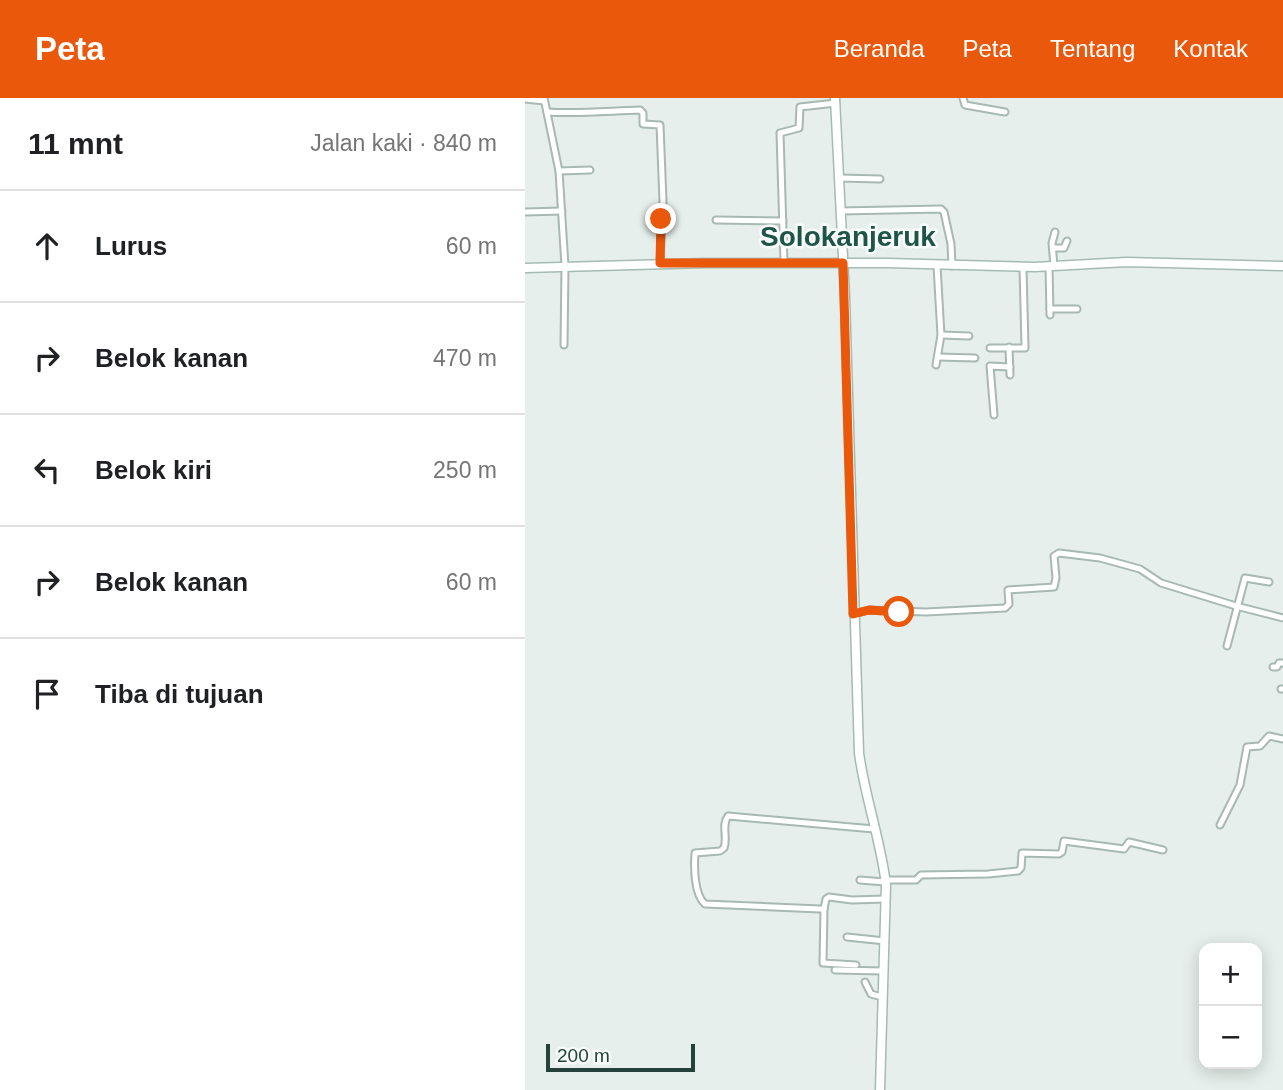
<!DOCTYPE html>
<html lang="id">
<head>
<meta charset="utf-8">
<style>
	body { margin:0; font-family:Helvetica,sans-serif; background:#f6f6f6; color:#202124 }
	.controls { position:absolute; right:21px; bottom:21px; display:grid; overflow:hidden; border-radius:14px; box-shadow:0 4px 18px #0003 }
	.controls button { width:63px; height:63px; display:grid; place-items:center; padding:0; border:0; border-bottom:2px solid #e0e0e0; background:#fff; color:#202124; font:35px sans-serif }
	.scale { position:absolute; left:21px; bottom:18px; width:149px; box-sizing:border-box; padding-left:7px; border:4px solid #24423a; border-top:0; font-size:19px; line-height:24px; white-space:nowrap; color:#24423a; -webkit-text-stroke:5px #f7fbf9; paint-order:stroke }
	.stop { position:absolute; width:21px; height:21px; margin:-16px; border:5px solid #ea580c; border-radius:50%; background:#fff }
	.stop.end { background:#ea580c; border-color:#fff; box-shadow:0 2px 7px #0008 }
	.list { margin:0; padding:0; list-style:none }
	h2 { display:flex; justify-content:space-between; align-items:center; height:91px; margin:0; padding:0 28px; font-size:30px }
	h2 small { font-size:23px; font-weight:400; color:#757577 }
	.list li { display:grid; grid-template-columns:46px 1fr auto; gap:21px; align-items:center; box-sizing:border-box; height:112px; padding:0 28px; border-top:2px solid #e0e0e0 }
	.list b { display:block; font-size:26px; white-space:nowrap }
	.list em { font-size:23px; font-style:normal; color:#757577 }
	.icon { flex:none; width:38px; height:38px; fill:none; stroke:currentColor; stroke-width:2; stroke-linecap:round; stroke-linejoin:round }
	.map { position:relative; flex:none; width:758px; height:992px; overflow:hidden }
	header { display:flex; align-items:center; gap:42px; box-sizing:border-box; height:98px; padding:0 35px; background:#ea580c; color:#fff }
	header strong { font-size:33px }
	nav { display:flex; gap:38px; margin-inline-start:auto; font-size:24px }
	main { display:flex }
	aside { flex:1; background:#fff }
	.map>svg:first-child { display:block }
</style>
</head>
<body>
<header>
<strong>Peta</strong>
<nav><a>Beranda</a><a>Peta</a><a>Tentang</a><a>Kontak</a></nav>
</header>
<main>
<aside>
<h2>11 mnt<small>Jalan kaki · 840 m</small></h2>
<ul class="list">
<li><svg class="icon" aria-label="ahead" viewBox="0 0 24 24"><path d="M12 20V5M6 11l6-6 6 6"/></svg><div><b>Lurus</b></div><em>60 m</em></li>
<li><svg class="icon" aria-label="right" viewBox="0 0 24 24"><path d="M7 20v-9h11M14 6l5 5-5 5"/></svg><div><b>Belok kanan</b></div><em>470 m</em></li>
<li><svg class="icon" aria-label="left" viewBox="0 0 24 24"><path d="M17 20v-9H6M10 6l-5 5 5 5"/></svg><div><b>Belok kiri</b></div><em>250 m</em></li>
<li><svg class="icon" aria-label="right" viewBox="0 0 24 24"><path d="M7 20v-9h11M14 6l5 5-5 5"/></svg><div><b>Belok kanan</b></div><em>60 m</em></li>
<li><svg class="icon" aria-label="arrive" viewBox="0 0 24 24"><path d="M6 21V4h12l-3 4 3 4H6"/></svg><div><b>Tiba di tujuan</b></div></li>
</ul>
</aside>
<div class="map">
<svg width="758" height="992" viewBox="0 0 758 992">
	<rect width="100%" height="100%" fill="#e6efeb"/>
	<g fill="none" stroke-linecap="round" stroke-linejoin="round">
		<defs>
			<g id="street">
				<polyline points="19,0 34,73 40,168 39,247"/>
				<polyline points="438,0 440,7 480,14"/>
				<polyline points="0,1 19,3"/>
				<path d="M22 14C53 16 83 13 115 12L118 15V26L135 27 138 103 135 165"/>
				<polyline points="34,73 65,72"/>
				<polyline points="314,80 355,81"/>
				<polyline points="315,113 416,111 419,114 426,146 427,168"/>
				<polyline points="0,114 37,113"/>
				<polyline points="191,122 258,123"/>
				<polyline points="529,150 539,150 542,143"/>
				<polyline points="259,165 255,35 274,30 275,9 311,5"/>
				<polyline points="524,168 525,217"/>
				<polyline points="529,168 527,145 530,134"/>
				<polyline points="525,211 552,211"/>
				<polyline points="416,237 444,238"/>
				<polyline points="484,249 485,277"/>
				<polyline points="465,250 500,250 498,169"/>
				<polyline points="413,259 450,260"/>
				<polyline points="411,267 416,237 412,168"/>
				<polyline points="469,317 465,268 485,269"/>
				<polyline points="328,516 344,512 401,514 480,510 484,506 483,492 529,489 531,480 529,458 534,455 575,460 615,471 636,485 711,508 758,520"/>
				<polyline points="702,548 720,480 744,484"/>
				<polyline points="748,569 752,569 754,565 758,565"/>
				<polyline points="756,591 758,591"/>
				<polyline points="695,727 715,687 722,649 735,648 744,638 758,641"/>
				<path d="M349 731 203 718C196 727 203 740 199 750L195 753 170 755C169 769 169 797 180 806L295 811H299L301 801 304 799 327 802 360 801"/>
				<polyline points="335,782 360,784"/>
				<polyline points="360,782 391,782 396,777 463,776 493,773 496,770 497,755 534,756 537,754 539,743 599,751 604,744 638,752"/>
				<polyline points="299,811 298,865 331,867"/>
				<polyline points="322,839 360,843"/>
				<polyline points="310,872 358,873"/>
				<polyline points="340,884 346,896 357,899"/>
			</g>
			<g id="secondary">
				<path d="M310 0 320 199 334 655C340 700 356 743 361 787L355 992"/>
				<polyline points="0,170 180,165 362,165 510,169 602,164 758,168"/>
			</g>
		</defs>
		<use href="#street" stroke="#a8b8b2" stroke-width="9"/>
		<use href="#secondary" stroke="#a4bbb3" stroke-width="11"/>
		<use href="#street" stroke="#fff" stroke-width="5"/>
		<use href="#secondary" stroke="#fff" stroke-width="8"/>
	</g>
	<g fill="none" stroke-linecap="round" stroke-linejoin="round">
		<polyline stroke="#ea580c" stroke-width="9" points="136,121 135,165 318,165 328,516 344,512 374,514"/>
	</g>
	<g text-anchor="middle" dominant-baseline="central" stroke-width="5" stroke-linejoin="round" paint-order="stroke">
		<g font-size="28" font-weight="bold" fill="#1f5548" stroke="#f7fbf9">
			<text x="323" y="138">Solokanjeruk</text>
		</g>
	</g>
</svg>
<div class="controls">
<button>+</button>
<button>−</button>
</div>
<div class="scale">200 m</div>
<div class="stop" style="left:374px;top:514px"></div>
<div class="stop end" style="left:136px;top:121px"></div>
</div>
</main>
</body>
</html>
